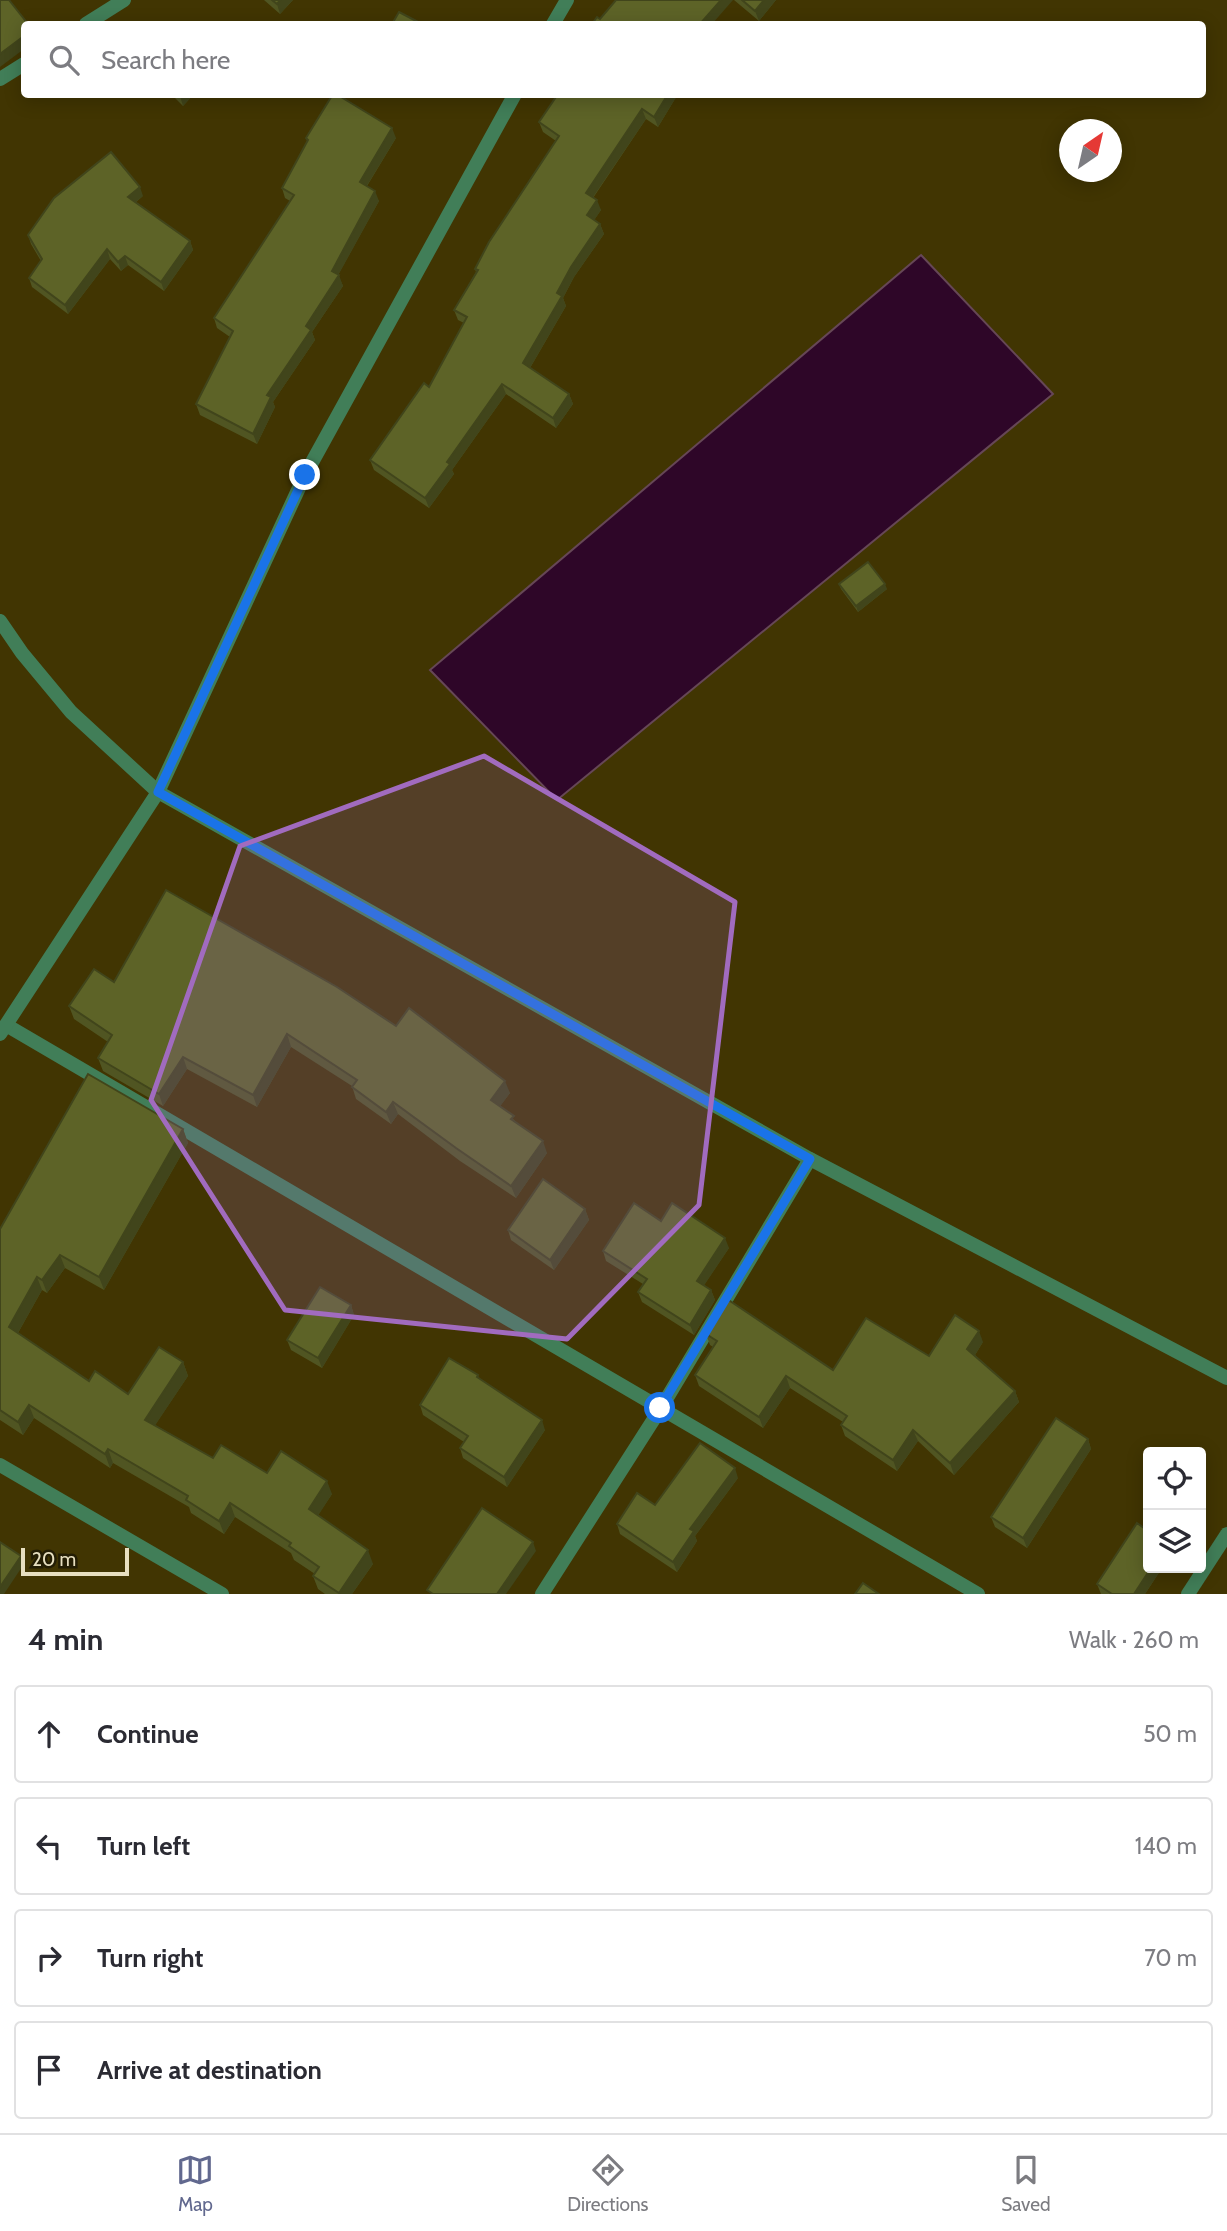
<!DOCTYPE html>
<html lang="en">
<head>
<meta charset="utf-8">
<style>
	body { margin:0; font-family:Cabin,sans-serif; background:#f2f2f3; color:#2b2b33 }
	.controls { position:absolute; right:21px; bottom:21px; display:grid; overflow:hidden; border-radius:7px; box-shadow:0 4px 18px #0003 }
	.controls button { width:63px; height:63px; display:grid; place-items:center; padding:0; border:0; border-bottom:2px solid #e1e1e2; background:#fff; color:#2b2b33; font:35px sans-serif }
	.compass { position:absolute; left:1059px; top:119px; width:63px; height:63px; border-radius:50%; background:#fff; box-shadow:0 4px 18px #0003; rotate:34deg }
	.scale { position:absolute; left:21px; bottom:18px; width:108px; box-sizing:border-box; padding-left:7px; border:4px solid #e7dfc0; border-top:0; font-size:19px; line-height:24px; white-space:nowrap; color:#e7dfc0; -webkit-text-stroke:5px #231d04; paint-order:stroke }
	.stop { position:absolute; width:21px; height:21px; margin:-16px; border:5px solid #1a73e8; border-radius:50%; background:#fff }
	.stop.end { background:#1a73e8; border-color:#fff; box-shadow:0 2px 7px #0008 }
	.list { margin:0; padding:0; list-style:none }
	h2 { display:flex; justify-content:space-between; align-items:center; height:91px; margin:0; padding:0 28px; font-size:30px }
	h2 small { font-size:23px; font-weight:400; color:#7c7c81 }
	.list li { display:grid; grid-template-columns:46px 1fr auto; gap:21px; align-items:center; box-sizing:border-box; height:98px; margin:0 14px 14px; padding:0 14px; border:2px solid #e1e1e2; border-radius:7px }
	.list b { display:block; font-size:26px; white-space:nowrap }
	.list em { font-size:23px; font-style:normal; color:#7c7c81 }
	.icon { flex:none; width:38px; height:38px; fill:none; stroke:currentColor; stroke-width:2; stroke-linecap:round; stroke-linejoin:round }
	.map { position:relative; flex:none; width:1227px; height:1594px; overflow:hidden }
	.search { position:absolute; background:#fff; box-shadow:0 4px 18px #0003; left:21px; right:21px; top:21px; height:77px; display:flex; align-items:center; gap:18px; box-sizing:border-box; padding:0 24px; border-radius:7px; color:#7c7c81; font-size:26px }
	.sheet { height:539px; background:#fff }
	nav { display:flex; justify-content:space-around; align-items:center; box-sizing:border-box; height:98px; border-top:2px solid #e1e1e2; background:#fff; font-size:19px; color:#7c7c81 }
	nav a { display:grid; justify-items:center; gap:4px }
	nav .on { color:#61688e }
	.map>svg:first-child { display:block }
</style>
</head>
<body>
<div class="map">
<svg width="1227" height="1594" viewBox="0 0 1227 1594">
	<rect width="100%" height="100%" fill="#413502"/>
	<polygon fill="#2e0628" stroke="#664756" stroke-width="2" points="921,255 1053,394 557,800 430,670"/>
	<g fill="none" stroke-linecap="round" stroke-linejoin="round">
		<g stroke="#417e58" stroke-width="14">
			<polyline points="86,24 124,0"/>
			<polyline points="0,79 24,64"/>
			<polyline points="6,1025 978,1594"/>
			<polyline points="0,1465 222,1594"/>
			<polyline points="542,1594 661,1408 810,1159"/>
			<polyline points="1188,1594 1227,1534"/>
		</g>
		<g stroke="#417e58" stroke-width="14">
			<polyline points="553,24 567,0"/>
			<polyline points="0,621 22,653 71,712 158,792 810,1159 1227,1378"/>
			<polyline points="0,1034 158,792 305,475 515,94"/>
		</g>
	</g>
	<g fill="#505522">
		<polygon points="264,0 293,0 280,14"/>
		<polygon points="734,0 776,0 759,21"/>
		<polygon points="171,94 194,94 183,106"/>
		<polygon points="678,94 658,127 646,119 593,198 601,210 594,220 600,224 604,234 574,277 563,298 566,306 530,368 569,394 573,404 556,428 506,394 452,470 454,474 429,508 374,470 370,460 429,387 464,323 458,320 454,310 476,272 475,269 556,141 543,132 539,122"/>
		<polygon points="306,138 396,138 367,186 379,201 338,275 343,286 312,332 315,340 273,402 275,407 257,444 200,415 196,404 230,337 217,328 214,318 290,201 285,198 282,188 307,141"/>
		<polygon points="143,196 136,202 190,241 193,250 164,291 128,265 121,271 110,259 68,314 32,287 29,278 41,261 31,244 28,235"/>
		<polygon points="839,584 887,589 858,612 841,589"/>
		<polygon points="114,982 396,1026 510,1093 500,1106 547,1153 516,1198 460,1161 398,1114 391,1124 356,1099 352,1086 291,1047 257,1107 187,1069 163,1106 103,1071 98,1058 108,1042 74,1019 69,1006"/>
		<polygon points="183,1129 188,1143 104,1290 65,1268 47,1293 42,1290 18,1333 89,1381 128,1394 183,1362 188,1376 155,1425 213,1458 267,1473 332,1494 318,1515 373,1564 352,1594 325,1594 318,1589 313,1576 315,1574 294,1560 291,1553 235,1517 224,1534 191,1513 189,1507 113,1463 110,1468 34,1418 23,1435 0,1420 0,1229"/>
		<polygon points="585,1209 589,1220 554,1270 511,1240 508,1230"/>
		<polygon points="661,1221 729,1248 704,1285 711,1290 715,1300 694,1335 642,1302 638,1292 643,1284 606,1261 603,1251"/>
		<polygon points="351,1305 354,1315 322,1368 291,1350 287,1340"/>
		<polygon points="706,1334 833,1370 929,1356 983,1342 975,1355 1015,1391 1019,1402 954,1475 918,1441 897,1471 845,1436 841,1425 843,1422 790,1388 763,1428 699,1386 695,1375 713,1347 710,1345"/>
		<polygon points="478,1375 479,1379 545,1430 507,1487 463,1458 460,1448 464,1442 423,1415 420,1405"/>
		<polygon points="1088,1439 1091,1449 1027,1548 995,1527 991,1517"/>
		<polygon points="738,1478 695,1536 697,1541 677,1572 620,1534 617,1524 655,1505"/>
		<polygon points="1162,1568 1145,1594 1101,1594 1097,1584"/>
	</g>
	<g fill="#41451b">
		<polygon points="280,0 293,0 280,14 277,4"/>
		<polygon points="721,0 733,0 712,24 700,24"/>
		<polygon points="764,0 776,0 759,21 755,11"/>
		<polygon points="24,36 24,49 0,67 0,54"/>
		<polygon points="181,94 194,94 183,106 180,96"/>
		<polygon points="668,94 678,94 658,127 654,117"/>
		<polygon points="642,109 646,119 589,203 586,193"/>
		<polygon points="392,128 396,138 363,192 360,182"/>
		<polygon points="140,187 143,196 131,206 128,197"/>
		<polygon points="375,191 379,201 335,281 332,271"/>
		<polygon points="597,200 601,210 591,225 587,215"/>
		<polygon points="600,224 604,234 574,277 563,298 566,306 527,373 523,363 557,293 571,267"/>
		<polygon points="190,241 193,250 164,291 161,282"/>
		<polygon points="107,249 110,259 68,314 65,305"/>
		<polygon points="125,256 128,265 121,271 118,262"/>
		<polygon points="339,275 343,286 312,332 315,340 273,402 275,407 257,444 253,434 267,395 306,326"/>
		<polygon points="502,384 506,394 452,470 454,474 429,508 425,498 447,462"/>
		<polygon points="569,394 573,404 556,428 553,418"/>
		<polygon points="885,584 887,589 858,612 856,606"/>
		<polygon points="287,1034 291,1047 257,1107 253,1095"/>
		<polygon points="183,1057 187,1069 163,1106 159,1094"/>
		<polygon points="505,1081 510,1093 496,1112 491,1100"/>
		<polygon points="393,1102 398,1114 391,1124 386,1112"/>
		<polygon points="183,1129 188,1143 104,1290 99,1277"/>
		<polygon points="543,1141 547,1153 516,1198 511,1186"/>
		<polygon points="585,1209 589,1220 554,1270 550,1260"/>
		<polygon points="725,1238 729,1248 701,1290 697,1281"/>
		<polygon points="60,1255 65,1268 47,1293 42,1280"/>
		<polygon points="37,1277 42,1290 14,1340 9,1327"/>
		<polygon points="711,1290 715,1300 694,1335 690,1325"/>
		<polygon points="351,1305 354,1315 322,1368 318,1358"/>
		<polygon points="979,1331 983,1342 972,1360 967,1349"/>
		<polygon points="183,1362 188,1376 150,1433 145,1420"/>
		<polygon points="786,1376 790,1388 763,1428 759,1417"/>
		<polygon points="1015,1391 1019,1402 954,1475 950,1463"/>
		<polygon points="29,1405 34,1418 23,1435 18,1422"/>
		<polygon points="542,1420 545,1430 507,1487 504,1477"/>
		<polygon points="913,1430 918,1441 897,1471 893,1460"/>
		<polygon points="1088,1439 1091,1449 1027,1548 1023,1538"/>
		<polygon points="108,1449 113,1463 110,1468 105,1454"/>
		<polygon points="735,1468 738,1478 695,1536 697,1541 677,1572 673,1562 690,1529"/>
		<polygon points="327,1481 332,1494 314,1522 309,1509"/>
		<polygon points="230,1503 235,1517 224,1534 219,1521"/>
		<polygon points="533,1542 536,1551 506,1594 497,1594"/>
		<polygon points="368,1550 373,1564 352,1594 339,1594"/>
		<polygon points="21,1556 24,1564 4,1594 0,1594 0,1587"/>
		<polygon points="1151,1568 1162,1568 1145,1594 1134,1594"/>
	</g>
	<g fill="#5d6327" stroke="#41451b" stroke-width="2">
		<polygon points="0,0 9,0 28,24 24,24 24,36 0,54"/>
		<polygon points="272,0 280,0 277,4"/>
		<polygon points="616,0 721,0 700,24 592,24 597,17 600,19"/>
		<polygon points="742,0 764,0 755,11"/>
		<polygon points="399,12 422,24 392,24"/>
		<polygon points="333,94 336,94 392,128 360,182 375,191 332,271 339,275 306,326 311,330 267,395 271,397 253,434 196,404 233,331 214,318 294,195 282,188 308,140 306,138"/>
		<polygon points="558,94 668,94 654,117 642,109 586,193 597,200 587,215 600,224 571,267 557,293 562,296 523,363 569,394 553,418 502,384 447,462 450,464 425,498 370,460 424,383 429,387 467,317 454,310 478,270 475,269 489,242 559,136 539,122"/>
		<polygon points="111,152 140,187 128,197 190,241 161,282 125,256 118,262 107,249 65,305 29,278 42,259 28,235 54,198"/>
		<polygon points="868,562 885,584 856,606 839,584"/>
		<polygon points="166,890 337,987 396,1026 409,1008 505,1081 491,1100 514,1116 511,1119 543,1141 511,1186 456,1148 393,1102 386,1112 352,1087 357,1080 287,1034 253,1095 183,1057 159,1094 98,1058 112,1035 69,1006 94,969 114,982"/>
		<polygon points="88,1074 183,1129 99,1277 60,1255 42,1280 37,1277 9,1327 89,1381 95,1371 128,1394 159,1347 183,1362 145,1420 213,1458 221,1445 267,1473 281,1451 327,1481 309,1509 368,1550 339,1593 313,1576 319,1567 289,1546 291,1543 230,1503 219,1521 186,1500 188,1496 108,1449 105,1454 29,1405 18,1422 0,1410 0,1229"/>
		<polygon points="543,1179 585,1209 550,1260 508,1230"/>
		<polygon points="634,1203 661,1221 672,1203 725,1238 697,1281 711,1290 690,1325 638,1292 647,1279 603,1251"/>
		<polygon points="320,1287 351,1305 318,1358 287,1340"/>
		<polygon points="727,1299 833,1370 866,1318 929,1356 955,1315 979,1331 967,1349 1015,1391 950,1463 913,1430 893,1460 841,1425 847,1416 786,1376 759,1417 695,1375 717,1341 706,1334"/>
		<polygon points="449,1358 478,1375 477,1377 542,1420 504,1477 460,1448 468,1436 420,1405"/>
		<polygon points="1056,1418 1088,1439 1023,1538 991,1517"/>
		<polygon points="700,1443 735,1468 690,1529 694,1531 673,1562 617,1524 637,1493 655,1505"/>
		<polygon points="482,1508 533,1542 497,1594 433,1594 427,1590"/>
		<polygon points="1137,1523 1148,1531 1148,1568 1151,1568 1134,1594 1112,1594 1097,1584"/>
		<polygon points="0,1542 21,1556 0,1587"/>
		<polygon points="863,1583 879,1594 855,1594"/>
	</g>
	<g fill="none" stroke-linecap="round" stroke-linejoin="round">
		<polyline stroke="#1a73e8" stroke-width="9" points="305,475 158,792 810,1159 660,1408"/>
	</g>
	<path fill="#a16bbf" fill-opacity="0.2" stroke="#a16bbf" stroke-width="5" stroke-linejoin="round" d="M484 756 735 902 699 1205 567 1339 285 1310 151 1100 240 846Z"/>
</svg>
<div class="controls">
<button><svg class="icon" aria-label="locate" viewBox="0 0 24 24"><circle cx="12" cy="12" r="6"/><path d="M12 2v4M12 18v4M2 12h4M18 12h4"/></svg></button>
<button><svg class="icon" aria-label="layers" viewBox="0 0 24 24"><path d="M12 4l9 5-9 5-9-5zM3 14l9 5 9-5"/></svg></button>
</div>
<svg class="compass" viewBox="-18 -18 36 36"><path d="M0-13l5 13h-10z" fill="#e53935"/><path d="M0 13l5-13h-10z" fill="#7c7c81"/></svg>
<div class="scale">20 m</div>
<div class="stop" style="left:660px;top:1408px"></div>
<div class="stop end" style="left:305px;top:475px"></div>
<div class="search"><svg class="icon" aria-label="search" viewBox="0 0 24 24"><circle cx="10" cy="10" r="6"/><path d="M15 15l6 6"/></svg>Search here</div>
</div>
<section class="sheet">
<h2>4 min<small>Walk · 260 m</small></h2>
<ul class="list">
<li><svg class="icon" aria-label="ahead" viewBox="0 0 24 24"><path d="M12 20V5M6 11l6-6 6 6"/></svg><div><b>Continue</b></div><em>50 m</em></li>
<li><svg class="icon" aria-label="left" viewBox="0 0 24 24"><path d="M17 20v-9H6M10 6l-5 5 5 5"/></svg><div><b>Turn left</b></div><em>140 m</em></li>
<li><svg class="icon" aria-label="right" viewBox="0 0 24 24"><path d="M7 20v-9h11M14 6l5 5-5 5"/></svg><div><b>Turn right</b></div><em>70 m</em></li>
<li><svg class="icon" aria-label="arrive" viewBox="0 0 24 24"><path d="M6 21V4h12l-3 4 3 4H6"/></svg><div><b>Arrive at destination</b></div></li>
</ul>
</section>
<nav>
<a class="on"><svg class="icon" aria-label="map" viewBox="0 0 24 24"><path d="M3 6l6-2 6 2 6-2v14l-6 2-6-2-6 2zM9 4v14M15 6v14"/></svg>Map</a>
<a><svg class="icon" aria-label="directions" viewBox="0 0 24 24"><path d="M12 3l9 9-9 9-9-9zM9 14v-3h6M13 9l2 2-2 2"/></svg>Directions</a>
<a><svg class="icon" aria-label="saved" viewBox="0 0 24 24"><path d="M7 4h10v16l-5-4-5 4z"/></svg>Saved</a>
</nav>
</body>
</html>
